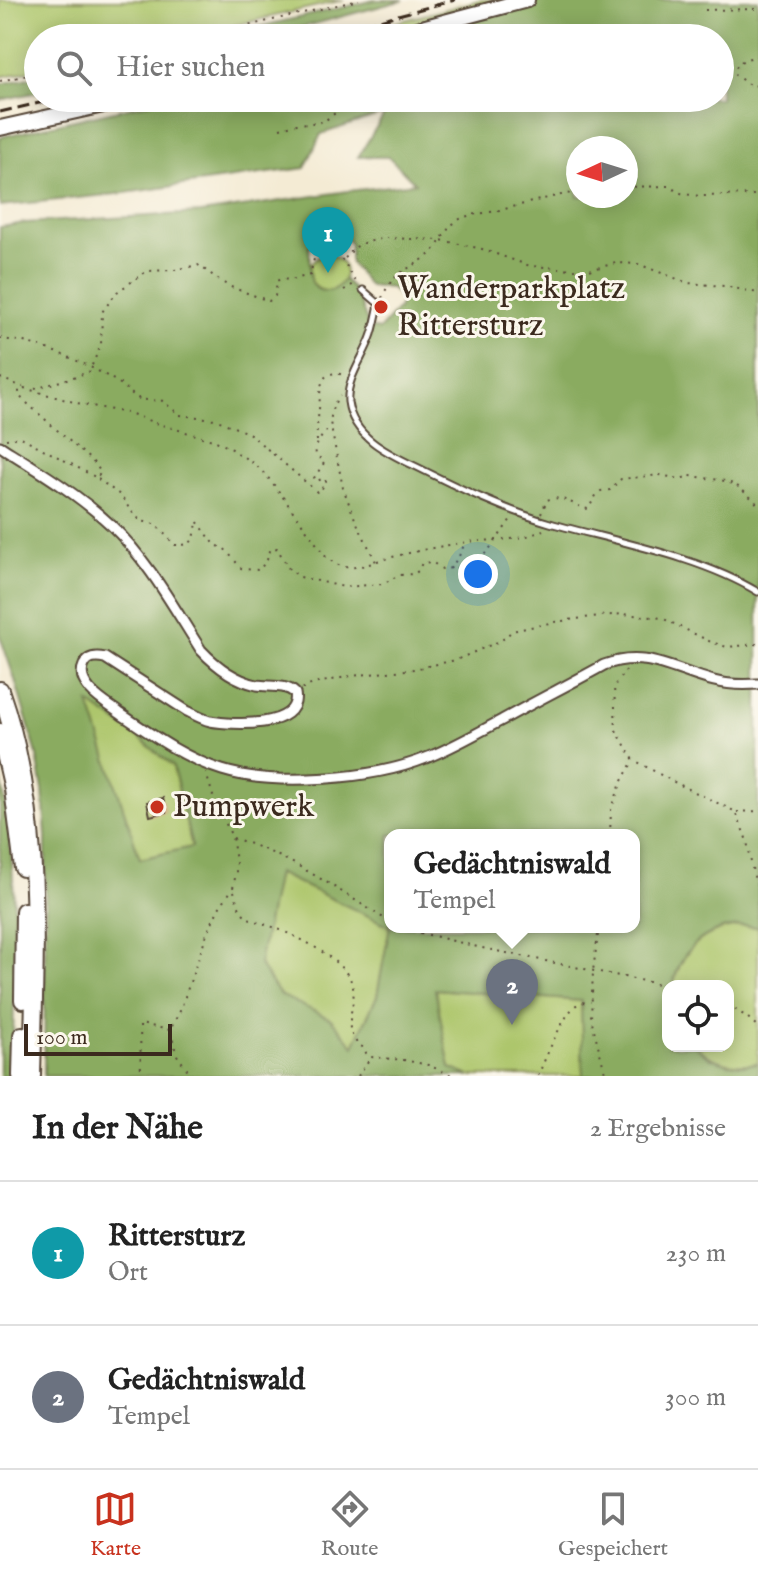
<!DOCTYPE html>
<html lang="de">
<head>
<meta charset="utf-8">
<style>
	body { margin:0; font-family:"IM FELL English",serif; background:#f2f2f2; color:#222 }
	.controls { position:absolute; right:24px; bottom:24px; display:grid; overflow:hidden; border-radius:16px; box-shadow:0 4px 20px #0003 }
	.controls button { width:72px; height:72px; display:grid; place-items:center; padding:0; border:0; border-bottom:2px solid #e0e0e0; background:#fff; color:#222; font:40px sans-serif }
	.compass { position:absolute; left:566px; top:136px; width:72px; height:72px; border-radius:50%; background:#fff; box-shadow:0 4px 20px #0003; rotate:266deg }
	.scale { position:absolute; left:24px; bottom:20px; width:148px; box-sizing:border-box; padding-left:8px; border:4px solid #3b2a1e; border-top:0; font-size:22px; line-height:28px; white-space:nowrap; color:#3b2a1e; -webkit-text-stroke:6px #fbf7ec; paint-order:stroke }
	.you { position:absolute; left:478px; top:574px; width:28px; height:28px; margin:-20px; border:6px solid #fff; border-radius:50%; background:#1a73e8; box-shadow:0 0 0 12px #1a73e833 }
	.badge { display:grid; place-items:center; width:52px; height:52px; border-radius:50%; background:#c8321e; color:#fff; font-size:26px; font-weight:700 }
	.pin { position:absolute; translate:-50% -66px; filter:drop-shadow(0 2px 4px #0008) }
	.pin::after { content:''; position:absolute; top:42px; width:28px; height:24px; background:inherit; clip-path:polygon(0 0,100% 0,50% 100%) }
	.popup { position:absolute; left:384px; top:829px; width:256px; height:104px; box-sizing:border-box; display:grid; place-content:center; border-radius:16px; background:#fff; filter:drop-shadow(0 2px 6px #0005); font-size:26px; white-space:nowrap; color:#767676 }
	.popup b { font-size:30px; color:#222 }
	.popup::after { content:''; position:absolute; left:50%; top:100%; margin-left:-16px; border:16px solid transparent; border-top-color:#fff }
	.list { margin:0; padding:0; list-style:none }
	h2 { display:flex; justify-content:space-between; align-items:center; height:104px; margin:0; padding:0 32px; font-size:34px }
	h2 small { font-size:26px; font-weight:400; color:#767676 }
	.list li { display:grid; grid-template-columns:52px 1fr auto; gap:24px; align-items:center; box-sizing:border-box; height:144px; padding:0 32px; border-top:2px solid #e0e0e0 }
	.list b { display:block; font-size:30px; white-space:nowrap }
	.list p { margin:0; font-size:26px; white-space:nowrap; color:#767676 }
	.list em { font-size:26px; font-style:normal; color:#767676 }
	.icon { flex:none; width:44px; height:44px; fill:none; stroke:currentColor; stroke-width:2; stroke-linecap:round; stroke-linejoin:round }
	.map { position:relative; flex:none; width:758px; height:1076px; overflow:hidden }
	.search { position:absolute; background:#fff; box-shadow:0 4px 20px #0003; left:24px; right:24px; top:24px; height:88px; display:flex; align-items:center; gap:20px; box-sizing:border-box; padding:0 28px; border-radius:44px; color:#767676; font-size:30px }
	.sheet { height:392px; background:#fff }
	nav { display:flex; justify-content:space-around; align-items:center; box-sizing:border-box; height:112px; border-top:2px solid #e0e0e0; background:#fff; font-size:22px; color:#767676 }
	nav a { display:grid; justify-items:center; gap:4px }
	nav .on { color:#c8321e }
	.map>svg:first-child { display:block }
</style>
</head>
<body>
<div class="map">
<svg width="758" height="1076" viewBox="0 0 758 1076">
	<rect width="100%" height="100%" fill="#fbf7ec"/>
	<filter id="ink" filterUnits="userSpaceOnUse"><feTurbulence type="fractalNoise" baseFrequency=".0125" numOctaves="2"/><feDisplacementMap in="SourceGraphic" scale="16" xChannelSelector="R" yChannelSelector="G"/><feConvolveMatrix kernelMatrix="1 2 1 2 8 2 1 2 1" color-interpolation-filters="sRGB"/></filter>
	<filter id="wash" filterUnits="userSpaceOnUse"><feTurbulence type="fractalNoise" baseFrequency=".006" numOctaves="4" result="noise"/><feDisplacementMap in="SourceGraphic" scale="32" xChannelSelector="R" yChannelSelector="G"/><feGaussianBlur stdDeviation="1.8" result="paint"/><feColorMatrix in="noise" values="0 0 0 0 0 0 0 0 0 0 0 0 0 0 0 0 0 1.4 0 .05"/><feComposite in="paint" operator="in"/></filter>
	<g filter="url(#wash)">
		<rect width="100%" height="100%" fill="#f4ebd4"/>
		<g fill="#adc66c" stroke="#747845" stroke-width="2">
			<polygon points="0,0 344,0 179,38 38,38 38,69 0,77"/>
			<polygon points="480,0 507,0 363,38 337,38"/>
			<circle cx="327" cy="273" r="18"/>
			<polygon points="88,702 137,736 173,766 192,847 140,859"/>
			<polygon points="277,873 390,926 377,996 354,1046 280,995 258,963"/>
			<path d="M741 926 758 927V1063C734 1067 713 1062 695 1046H728V986H673C682 949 703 930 741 926Z"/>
			<polygon points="434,989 581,1001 583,1076 470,1076 450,1068"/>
		</g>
		<g fill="#8aab60" stroke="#626a3f" stroke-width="2" fill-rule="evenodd">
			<polygon points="375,0 404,0 262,38 210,38"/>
			<path d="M543 0H758V927C715 921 681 943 673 986H668V1046H695L711 1058 729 1064 743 1065 758 1063V1076H583L581 1001 435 989 450 1068 470 1076H44L46 837 43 790 36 751 15 680 0 636V227L24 223 201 213 348 191 415 183 389 157H358L385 113 321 134 305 168 117 194 0 206V137L171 98H720V38H401ZM578 148H626V196H578ZM339 236 345 237 350 243V262L369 286 391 288 402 299 398 309 379 330 369 327 357 294 344 279C340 285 336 290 328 291 303 293 312 261 309 246ZM89 703 137 736 173 766 192 847 140 859ZM390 835H634V927H390ZM277 873 390 926 377 996 354 1046 331 1019 280 995 259 964Z"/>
			<polygon points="38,76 38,92 0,100 0,84"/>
			<path d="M0 773C20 873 15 975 12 1076H0Z"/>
		</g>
		<g id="blocks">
			<polygon fill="#c49e6b" points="163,798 166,812 150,816 147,802"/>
		</g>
	</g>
	<g filter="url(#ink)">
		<use href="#blocks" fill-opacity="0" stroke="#574739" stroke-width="2"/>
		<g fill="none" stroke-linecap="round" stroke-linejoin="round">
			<defs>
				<path id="lane" d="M363 290 379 304C377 314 375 324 372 334 365 356 346 378 348 402 353 439 392 455 421 469 463 490 505 510 550 523 617 542 699 556 758 592"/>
				<path id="street" d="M0 446C38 470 78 494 111 525 148 560 174 608 201 650 217 667 234 680 257 685 270 687 285 684 295 693 302 729 232 725 210 721 202 719 195 715 187 711L105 658C96 656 88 656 84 665 74 686 108 704 121 714 152 735 186 759 222 770 276 787 374 779 426 758 452 748 477 733 502 720 536 701 570 684 604 665 646 649 674 671 714 681 729 685 743 685 758 684"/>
				<g id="primary">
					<polyline points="384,38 527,0"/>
					<polyline points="0,128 135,98"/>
				</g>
				<g id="highway">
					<path d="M0 690C44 816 35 944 32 1076"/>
					<polyline points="0,732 13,789 23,868"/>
					<polyline points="23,1000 24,911"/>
					<polyline points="21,1076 22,1035"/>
				</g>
			</defs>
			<use href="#lane" stroke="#574739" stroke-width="9"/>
			<use href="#street" stroke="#574739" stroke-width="13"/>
			<use href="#primary" stroke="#574739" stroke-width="18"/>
			<use href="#highway" stroke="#574739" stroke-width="20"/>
			<g stroke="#574739" stroke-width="2" stroke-dasharray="2 6" stroke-linecap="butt">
				<polyline points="705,10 758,9"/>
				<polyline points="195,38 359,0"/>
				<path d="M758 56C746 59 734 61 735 75L748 84 758 86"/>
				<polyline points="0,81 38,73"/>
				<polyline points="280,128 297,124 323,122 346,105 369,98"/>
				<polyline points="626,187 668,186 683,194 699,196 758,195"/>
				<polyline points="345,258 350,254 352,249 363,243 385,238 441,240 482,249 530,266 589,270 616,263 638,264 688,283 724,286 758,293"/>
				<polyline points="344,290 356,283"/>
				<path d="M382 298C395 267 410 272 431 253 440 245 444 232 453 224 464 213 485 214 500 210 526 204 551 196 578 192"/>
				<path d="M0 338C9 341 16 340 24 342 57 351 88 364 117 382 140 397 129 401 161 400L180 415 215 419 250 434 317 492 321 490 326 481 324 478 317 481 314 478 324 463 323 460 316 456C314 444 322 436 330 427"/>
				<polyline points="0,378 23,387"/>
				<path d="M35 389 89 372 101 345 102 312 117 292 147 271 175 270 198 265 228 286 269 301 275 296 277 281 280 279 291 280 310 275 314 259C342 244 344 266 357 283"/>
				<path d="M6 439 21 437 97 478 101 472 93 462 19 396V390L24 388 77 403 132 414 155 423 216 441 232 449 257 466 272 482 326 557C344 572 355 568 376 562L355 519 343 488 330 422 333 405 340 396"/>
				<path d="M317 441C316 430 318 420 319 409 321 392 317 367 344 375"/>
				<path d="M98 479 120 495 131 511 141 521 155 524 175 545C194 546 195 539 197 521L216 546 223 547 242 569 259 570 267 560 269 551 277 548 289 569 300 577 344 587 383 584 399 575 414 574 418 571 422 563 432 562 442 569C452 568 465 568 474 563 487 556 503 530 511 519"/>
				<path d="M541 514 547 500C563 494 573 506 588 509L597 494 601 491 610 490 621 479 660 475 680 479 690 476 721 480 736 485 755 501 758 506"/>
				<path d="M377 561C407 553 438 546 469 542 494 539 520 542 543 530"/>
				<polyline points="450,569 459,556 465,543"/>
				<polyline points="626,670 614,686 616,730 634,760 670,780 736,812 747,841 753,873 758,888"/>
				<polyline points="302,689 313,684 351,676 414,669 456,660 502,640 512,631 554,622 599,616 624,614 662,618 711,642 727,647 758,644"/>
				<polyline points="737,812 758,811"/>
				<polyline points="610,835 611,810 622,781 633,761"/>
				<path d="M233 838C293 857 338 890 390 922"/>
				<path d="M234 891C236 898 238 908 244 914 253 923 267 924 278 929 302 939 330 953 347 974 361 993 348 1009 350 1029 351 1035 355 1040 358 1045L365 1048 366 1053 371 1057 404 1060 428 1065 454 1076"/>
				<polyline points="397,927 482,948 668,986"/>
				<polyline points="599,927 593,971 591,1018 606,1076"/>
				<polyline points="728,1005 747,1017 758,1027"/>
				<polyline points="141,1076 140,1024 170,1030"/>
				<polyline points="192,1076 177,1055 170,1030 180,1011 207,933 219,908 233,888 236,873 236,861 232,837 213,796 206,773"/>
				<polyline points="358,1076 370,1058"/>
				<path d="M538 1076C544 1061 565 1010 578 1004 581 1002 588 1002 591 1002"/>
			</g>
			<use href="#lane" stroke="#fff" stroke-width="5"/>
			<use href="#street" stroke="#fff" stroke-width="9"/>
			<use href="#primary" stroke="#fff" stroke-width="14"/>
			<use href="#highway" stroke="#fff" stroke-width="16"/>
			<g stroke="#3b2a1e" stroke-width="3" stroke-dasharray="12 6" stroke-linecap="butt">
				<polyline points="290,38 320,30"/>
				<polyline points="311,38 455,0"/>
				<polyline points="0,112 61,98"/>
			</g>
		</g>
	</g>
	<g fill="#c8321e" stroke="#fbf7ec" stroke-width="3">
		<circle cx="381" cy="307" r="8"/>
		<circle cx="157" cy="807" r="8"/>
	</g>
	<g text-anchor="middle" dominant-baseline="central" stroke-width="6" stroke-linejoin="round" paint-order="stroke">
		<g font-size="32" fill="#3b2a1e" stroke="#fbf7ec" text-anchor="start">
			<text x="397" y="289">Wanderparkplatz<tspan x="397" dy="37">Rittersturz</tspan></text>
			<text x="173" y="807">Pumpwerk</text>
		</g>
	</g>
</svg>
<div class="controls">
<button><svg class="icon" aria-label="locate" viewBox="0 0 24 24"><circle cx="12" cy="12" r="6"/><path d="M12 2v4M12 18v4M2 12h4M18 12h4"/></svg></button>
</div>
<svg class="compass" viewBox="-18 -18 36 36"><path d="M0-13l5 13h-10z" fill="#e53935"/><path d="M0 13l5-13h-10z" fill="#767676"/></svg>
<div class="scale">100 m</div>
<div class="you"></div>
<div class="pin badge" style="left:328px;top:273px;background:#0f9aa8">1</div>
<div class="pin badge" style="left:512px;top:1025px;background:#6b7280">2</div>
<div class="popup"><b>Gedächtniswald</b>Tempel</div>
<div class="search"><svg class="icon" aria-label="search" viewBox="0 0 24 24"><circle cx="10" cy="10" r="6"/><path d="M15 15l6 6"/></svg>Hier suchen</div>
</div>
<section class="sheet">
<h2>In der Nähe<small>2 Ergebnisse</small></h2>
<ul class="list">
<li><span class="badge" style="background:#0f9aa8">1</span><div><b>Rittersturz</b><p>Ort</p></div><em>230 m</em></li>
<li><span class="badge" style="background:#6b7280">2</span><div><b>Gedächtniswald</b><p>Tempel</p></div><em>300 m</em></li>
</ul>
</section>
<nav>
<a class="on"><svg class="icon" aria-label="map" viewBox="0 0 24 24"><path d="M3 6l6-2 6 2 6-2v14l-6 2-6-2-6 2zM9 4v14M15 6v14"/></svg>Karte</a>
<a><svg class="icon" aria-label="directions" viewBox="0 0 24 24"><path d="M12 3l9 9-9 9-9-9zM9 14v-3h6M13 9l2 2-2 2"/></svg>Route</a>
<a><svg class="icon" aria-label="saved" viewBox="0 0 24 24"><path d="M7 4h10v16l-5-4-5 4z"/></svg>Gespeichert</a>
</nav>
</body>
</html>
